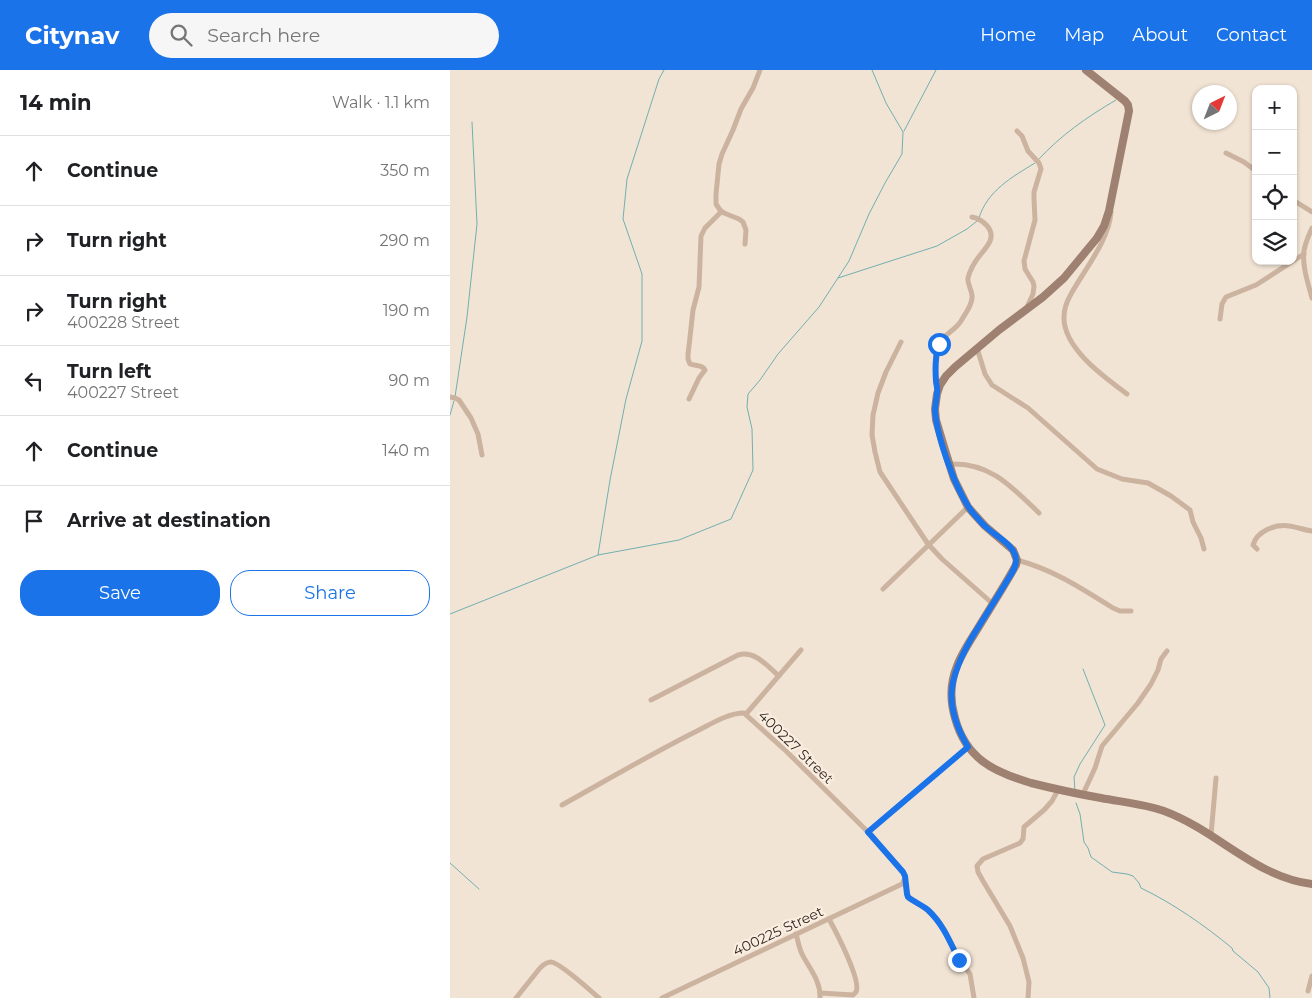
<!DOCTYPE html>
<html lang="en">
<head>
<meta charset="utf-8">
<style>
	body { margin:0; font-family:Montserrat,sans-serif; background:#f6f6f6; color:#202124 }
	.controls { position:absolute; right:15px; top:15px; display:grid; overflow:hidden; border-radius:10px; box-shadow:0 1px 4px #0004 }
	.controls button { width:45px; height:45px; display:grid; place-items:center; padding:0; border:0; border-bottom:1px solid #e0e0e0; background:#fff; color:#202124; font:25px sans-serif }
	.compass { position:absolute; left:742px; top:15px; width:45px; height:45px; border-radius:50%; background:#fff; box-shadow:0 1px 4px #0004; rotate:42deg }
	.stop { position:absolute; width:15px; height:15px; margin:-11px; border:4px solid #1a73e8; border-radius:50%; background:#fff }
	.stop.end { background:#1a73e8; border-color:#fff; box-shadow:0 1px 5px #0008 }
	.list { margin:0; padding:0; list-style:none }
	h2 { display:flex; justify-content:space-between; align-items:center; height:65px; margin:0; padding:0 20px; font-size:21px }
	h2 small { font-size:16px; font-weight:400; color:#757577 }
	.list li { display:grid; grid-template-columns:32px 1fr auto; gap:15px; align-items:center; box-sizing:border-box; height:70px; padding:0 20px; border-top:1px solid #e0e0e0 }
	.list b { display:block; font-size:19px; white-space:nowrap }
	.list p { margin:0; font-size:16px; white-space:nowrap; color:#757577 }
	.list em { font-size:16px; font-style:normal; color:#757577 }
	.actions { display:flex; gap:10px; padding:15px 20px }
	.actions a { flex:1; padding:11px 0; border:1px solid #1a73e8; border-radius:20px; text-align:center; font-size:18px; color:#1a73e8 }
	.actions .main { background:#1a73e8; color:#fff }
	.icon { flex:none; width:28px; height:28px; fill:none; stroke:currentColor; stroke-width:2; stroke-linecap:round; stroke-linejoin:round }
	.map { position:relative; flex:none; width:862px; height:928px; overflow:hidden }
	header { display:flex; align-items:center; gap:30px; box-sizing:border-box; height:70px; padding:0 25px; background:#1a73e8; color:#fff }
	header strong { font-size:24px }
	nav { display:flex; gap:28px; margin-inline-start:auto; font-size:18px }
	.search { width:350px; height:45px; background:#f6f6f6; display:flex; align-items:center; gap:12px; box-sizing:border-box; padding:0 18px; border-radius:28px; color:#757577; font-size:19px }
	main { display:flex }
	aside { flex:1; background:#fff }
	.map>svg:first-child { display:block }
</style>
</head>
<body>
<header>
<strong>Citynav</strong>
<div class="search"><svg class="icon" aria-label="search" viewBox="0 0 24 24"><circle cx="10" cy="10" r="6"/><path d="M15 15l6 6"/></svg>Search here</div>
<nav><a>Home</a><a>Map</a><a>About</a><a>Contact</a></nav>
</header>
<main>
<aside>
<h2>14 min<small>Walk · 1.1 km</small></h2>
<ul class="list">
<li><svg class="icon" aria-label="ahead" viewBox="0 0 24 24"><path d="M12 20V5M6 11l6-6 6 6"/></svg><div><b>Continue</b></div><em>350 m</em></li>
<li><svg class="icon" aria-label="right" viewBox="0 0 24 24"><path d="M7 20v-9h11M14 6l5 5-5 5"/></svg><div><b>Turn right</b></div><em>290 m</em></li>
<li><svg class="icon" aria-label="right" viewBox="0 0 24 24"><path d="M7 20v-9h11M14 6l5 5-5 5"/></svg><div><b>Turn right</b><p>400228 Street</p></div><em>190 m</em></li>
<li><svg class="icon" aria-label="left" viewBox="0 0 24 24"><path d="M17 20v-9H6M10 6l-5 5 5 5"/></svg><div><b>Turn left</b><p>400227 Street</p></div><em>90 m</em></li>
<li><svg class="icon" aria-label="ahead" viewBox="0 0 24 24"><path d="M12 20V5M6 11l6-6 6 6"/></svg><div><b>Continue</b></div><em>140 m</em></li>
<li><svg class="icon" aria-label="arrive" viewBox="0 0 24 24"><path d="M6 21V4h12l-3 4 3 4H6"/></svg><div><b>Arrive at destination</b></div></li>
</ul>
<div class="actions"><a class="main">Save</a><a>Share</a></div>
</aside>
<div class="map">
<svg width="862" height="928" viewBox="0 0 862 928">
	<rect width="100%" height="100%" fill="#f2e4d4"/>
	<g fill="none" stroke-linecap="round" stroke-linejoin="round">
		<g stroke="#71afb1" stroke-width="1">
			<polyline points="454,61 486,0"/>
			<path d="M588 90C611 65 637 47 666 30"/>
			<path d="M529 148C537 121 562 107 585 93"/>
			<polyline points="388,208 487,176 517,159 527,151"/>
			<polyline points="5,327 17,247 27,154 22,52"/>
			<polyline points="0,345 4,331"/>
			<polyline points="148,485 160,410 176,329 192,271 192,204 173,149 177,109 209,9 214,0"/>
			<polyline points="0,544 148,485 229,470 281,449 303,400 302,359 297,337 298,324 310,310 328,284 369,237 399,191 419,144 435,113 452,84 453,62 436,33 422,0"/>
			<polyline points="625,721 624,707 630,694 655,655 633,599"/>
			<path d="M626 733 630 744 634 772 638 778 641 787 662 802 677 804 683 806 689 813 691 818C724 834 754 855 782 878L783 881 808 902 819 918 820 928"/>
			<polyline points="0,793 29,819"/>
		</g>
		<g stroke="#cbb39f" stroke-width="5">
			<polyline points="567,61 572,66 578,81 589,93 591,99 584,122 584,129 585,150 574,191 575,199 583,212 584,216 583,224 576,239"/>
			<polyline points="776,83 794,92 806,101"/>
			<polyline points="843,130 862,142"/>
			<path d="M661 142C659 170 635 199 621 224 617 231 614 239 614 247 613 278 654 307 677 324"/>
			<path d="M862 158C859 165 855 173 854 181 852 196 858 213 862 228"/>
			<polyline points="295,174 296,160 293,152 289,149 274,143 270,140 266,134 266,124 269,94 272,84 283,60 291,39 303,18 310,0"/>
			<polyline points="770,249 772,234 776,227 806,215 854,184"/>
			<polyline points="451,272 436,302 428,323 423,345 422,365 425,382 430,402 478,474 492,489 543,534"/>
			<polyline points="527,278 535,304 542,315 578,338 647,399 672,409 698,413 721,426 740,440 743,452 751,468 754,479"/>
			<path d="M487 318C485 305 484 290 488 276 492 265 505 261 511 251 515 244 523 234 522 226 522 220 517 214 518 208 520 200 526 190 531 184 534 180 538 176 540 171 545 159 532 149 522 147"/>
			<polyline points="0,327 5,328 9,330 21,348 28,364 32,385"/>
			<path d="M239 329 249 308 255 300C253 295 245 296 240 294L238 289V285L243 240 249 217 251 166 255 158 271 142"/>
			<path d="M500 394C540 392 562 417 589 443"/>
			<path d="M807 479 803 475C807 461 825 454 839 456 847 457 854 460 862 461"/>
			<path d="M567 490C604 500 631 518 663 538L670 541H681"/>
			<polyline points="433,519 518,437"/>
			<path d="M201 630 288 585C305 580 317 596 329 606"/>
			<polyline points="296,644 351,580"/>
			<polyline points="633,724 645,698 652,676 688,633 701,614 708,600 711,589 717,581"/>
			<path d="M112 735C157 710 201 684 247 661 261 654 278 643 294 643L336 681 418 762 453 802 455 808 452 814 212 928"/>
			<polyline points="418,762 518,677"/>
			<polyline points="761,765 766,708"/>
			<polyline points="455,810 458,827 476,839 487,849 495,861 509,890 520,904 524,928"/>
			<path d="M346 864C348 871 349 878 352 884 359 898 371 911 370 928"/>
			<polyline points="858,921 862,906"/>
			<path d="M370 923 403 925C404 924 405 923 406 922 412 911 385 860 379 849"/>
			<path d="M66 928 90 898C93 895 96 892 101 892 109 892 141 921 149 928"/>
			<polyline points="578,928 579,912 573,888 560,856 533,811 528,802 527,796 533,789 570,773 573,769 574,757 594,740 602,731 608,720"/>
		</g>
		<path stroke="#9e8171" stroke-width="8" d="M636 0 675 31 678 35 679 41 659 141 654 156 647 168 614 208 593 227 549 260 505 297 496 306 490 315 487 324 485 339 486 350 495 380 504 409 518 437 525 445 535 456 563 480 567 490 566 495 562 502C550 523 537 543 525 563 518 574 511 585 507 596 500 613 500 631 505 648 516 689 544 702 581 713 605 719 628 724 651 728 672 732 694 734 714 741 768 761 805 807 862 814"/>
	</g>
	<g fill="none" stroke-linecap="round" stroke-linejoin="round">
		<path stroke="#1a73e8" stroke-width="6" d="M489 274C485 286 485 297 486 311 486 314 488 319 487 322 487 328 485 334 485 341 487 367 506 422 523 443 527 447 531 453 536 457 545 466 565 475 566 489 567 498 558 508 554 516 544 532 534 548 524 564 499 606 492 633 518 677L418 762 453 802 455 806 457 824 458 827C464 832 472 835 478 840 493 854 500 872 509 890"/>
	</g>
	<g text-anchor="middle" dominant-baseline="central" stroke-width="4.5" stroke-linejoin="round" paint-order="stroke">
		<g font-size="14" fill="#342924" stroke="#faeee0">
			<text transform="translate(346 677) rotate(44)">400227 Street</text>
			<text transform="translate(328 861) rotate(-25)">400225 Street</text>
		</g>
	</g>
</svg>
<div class="controls">
<button>+</button>
<button>−</button>
<button><svg class="icon" aria-label="locate" viewBox="0 0 24 24"><circle cx="12" cy="12" r="6"/><path d="M12 2v4M12 18v4M2 12h4M18 12h4"/></svg></button>
<button><svg class="icon" aria-label="layers" viewBox="0 0 24 24"><path d="M12 4l9 5-9 5-9-5zM3 14l9 5 9-5"/></svg></button>
</div>
<svg class="compass" viewBox="-18 -18 36 36"><path d="M0-13l5 13h-10z" fill="#e53935"/><path d="M0 13l5-13h-10z" fill="#757577"/></svg>
<div class="stop" style="left:489px;top:274px"></div>
<div class="stop end" style="left:509px;top:890px"></div>
</div>
</main>
</body>
</html>
